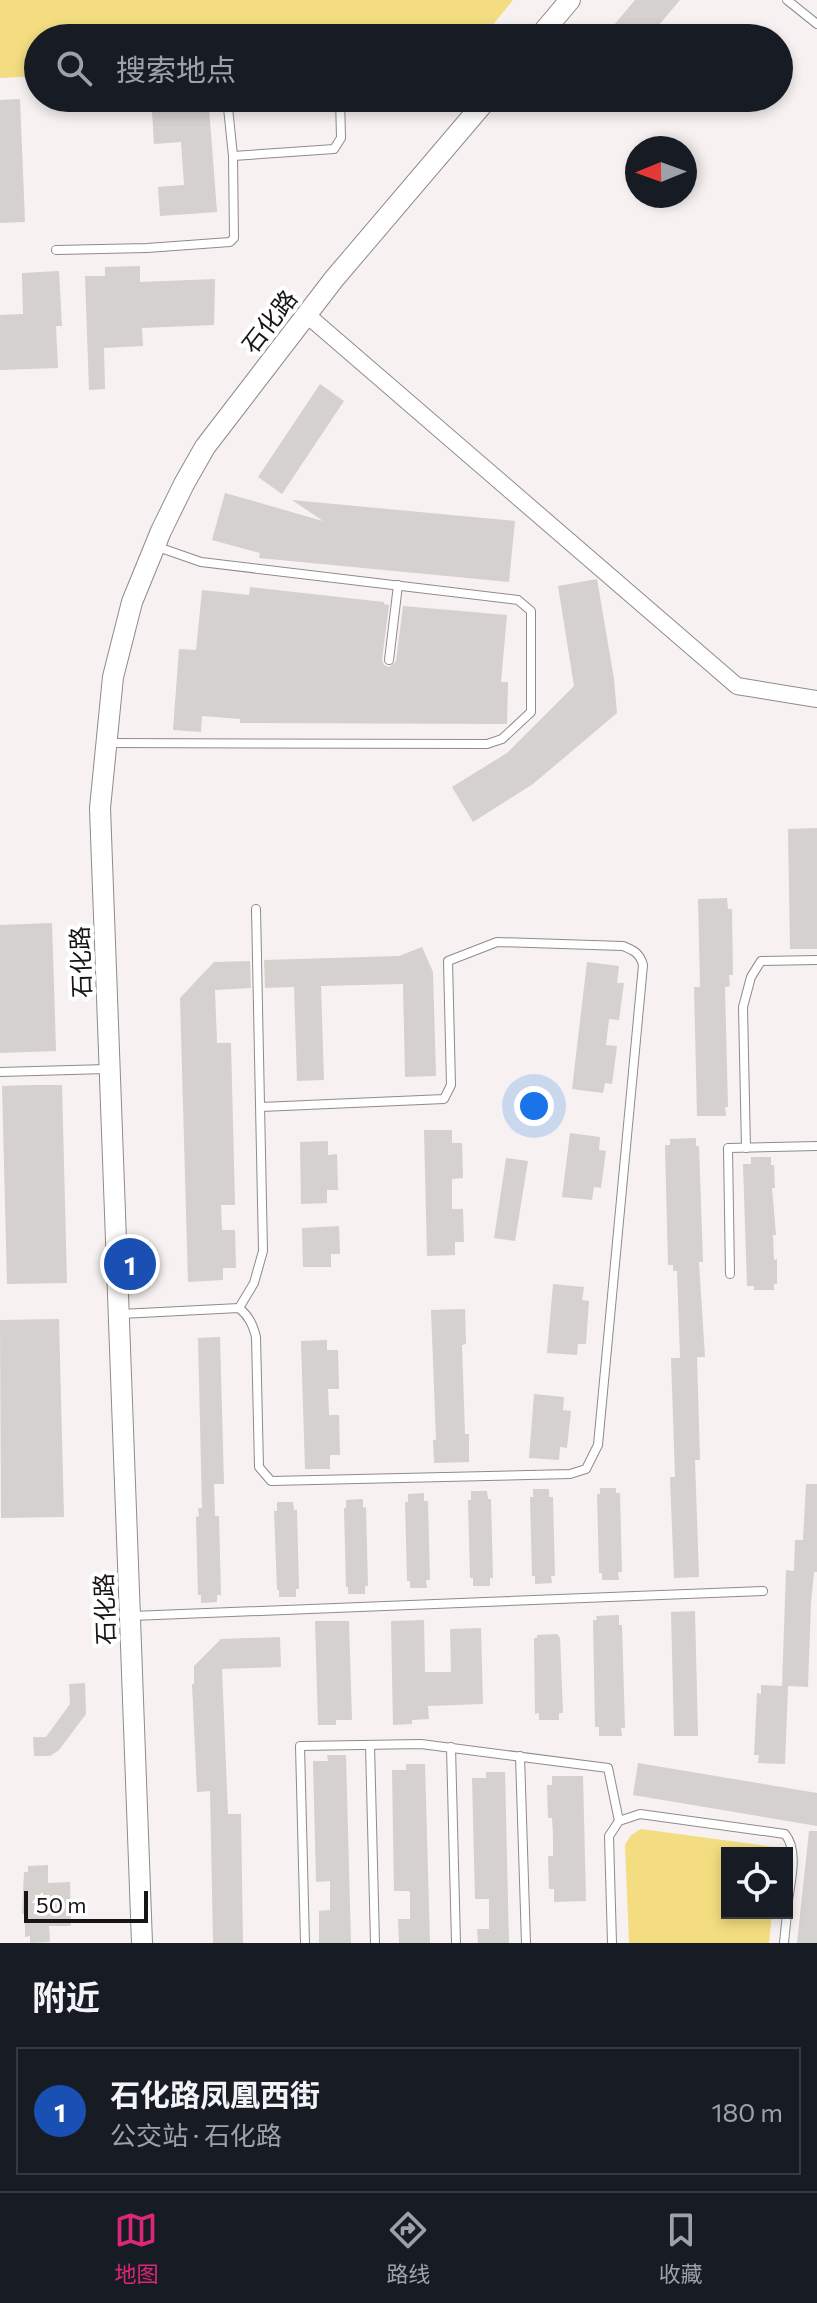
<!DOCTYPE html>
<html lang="zh">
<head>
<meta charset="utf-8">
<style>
	body { margin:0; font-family:Commissioner,"Noto Sans SC",sans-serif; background:#242831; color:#f1f3f6 }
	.controls { position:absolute; right:24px; bottom:24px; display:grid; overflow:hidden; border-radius:0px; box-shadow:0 4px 12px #0003 }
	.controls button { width:72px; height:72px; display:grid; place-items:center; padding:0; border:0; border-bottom:2px solid #363941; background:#171b24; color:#f1f3f6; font:40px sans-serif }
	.compass { position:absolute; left:625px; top:136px; width:72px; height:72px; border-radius:50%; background:#171b24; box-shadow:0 4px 12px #0003; rotate:269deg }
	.scale { position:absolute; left:24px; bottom:20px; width:124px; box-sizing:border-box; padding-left:8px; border:4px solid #171515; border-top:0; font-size:22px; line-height:28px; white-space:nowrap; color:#171515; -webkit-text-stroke:6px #fff; paint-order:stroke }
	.you { position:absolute; left:534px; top:1106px; width:28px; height:28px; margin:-20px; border:6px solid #fff; border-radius:50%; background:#1a73e8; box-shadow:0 0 0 12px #1a73e833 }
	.badge { display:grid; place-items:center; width:52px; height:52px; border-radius:50%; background:#db2777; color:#fff; font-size:26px; font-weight:700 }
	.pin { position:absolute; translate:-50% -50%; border:4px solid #fff; box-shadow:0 2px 8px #0006 }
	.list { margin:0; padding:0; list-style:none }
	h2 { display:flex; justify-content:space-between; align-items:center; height:104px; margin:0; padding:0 32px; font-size:34px }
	h2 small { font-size:26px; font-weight:400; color:#9ea1a6 }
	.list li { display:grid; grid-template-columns:52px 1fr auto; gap:24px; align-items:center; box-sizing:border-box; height:128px; margin:0 16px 16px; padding:0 16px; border:2px solid #363941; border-radius:0px }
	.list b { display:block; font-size:30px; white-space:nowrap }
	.list p { margin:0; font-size:26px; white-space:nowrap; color:#9ea1a6 }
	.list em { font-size:26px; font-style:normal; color:#9ea1a6 }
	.icon { flex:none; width:44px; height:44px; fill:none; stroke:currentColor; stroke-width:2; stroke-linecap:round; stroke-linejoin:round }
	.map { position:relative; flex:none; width:817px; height:1943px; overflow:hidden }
	.search { position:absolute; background:#171b24; box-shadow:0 4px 12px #0003; left:24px; right:24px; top:24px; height:88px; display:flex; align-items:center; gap:20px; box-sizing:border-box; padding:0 28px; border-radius:44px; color:#9ea1a6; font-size:30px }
	.sheet { height:248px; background:#171b24 }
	nav { display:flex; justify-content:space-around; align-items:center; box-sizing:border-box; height:112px; border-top:2px solid #363941; background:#171b24; font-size:22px; color:#9ea1a6 }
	nav a { display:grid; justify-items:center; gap:4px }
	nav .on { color:#db2777 }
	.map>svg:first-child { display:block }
</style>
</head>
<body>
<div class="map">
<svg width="817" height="1943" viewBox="0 0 817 1943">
	<rect width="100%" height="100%" fill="#f7f2f1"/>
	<g fill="#f3dd80">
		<polygon points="0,0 513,0 482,38 38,38 38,76 0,78"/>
		<polygon points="641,1829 775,1847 778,1853 727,1853 727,1913 772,1913 769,1943 629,1943 625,1845 631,1835"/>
	</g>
	<g fill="#d4d1ce">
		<polygon points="635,0 680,0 648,38 603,38"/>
		<polygon points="20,99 25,222 0,223 0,100"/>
		<polygon points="209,108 217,212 160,216 158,187 184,185 181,142 154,144 152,112"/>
		<polygon points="140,266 140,282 215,279 214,325 142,328 143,346 104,348 105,389 89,390 85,276 105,276 105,267"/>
		<polygon points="59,271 62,326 56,326 58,368 0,370 0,315 23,314 22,273"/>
		<polygon points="320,384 344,401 282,494 258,477"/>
		<polygon points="225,493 323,521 292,500 515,521 509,582 259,558 260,553 212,540"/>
		<polygon points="597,579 614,679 617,713 533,784 473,822 452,787 507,753 574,686 558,586"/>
		<polygon points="250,587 384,602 384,604 389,605 382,660 384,665 389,667 396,661 403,606 507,615 501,682 508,682 507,724 240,723 240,719 202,716 201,732 173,730 179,649 196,650 202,590 249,595"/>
		<polygon points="817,828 817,949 790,949 788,829"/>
		<polygon points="727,898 728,909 732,909 733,975 729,975 730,986 725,987 728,1107 725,1107 726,1116 697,1116 694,987 700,987 698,899"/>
		<polygon points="52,923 56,1051 0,1053 0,925"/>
		<polygon points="422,947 433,972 436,1076 405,1077 403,984 321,986 324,1080 297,1081 294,987 265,988 264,960 399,956"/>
		<polygon points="250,961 251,988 215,990 217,1043 231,1043 235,1205 221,1205 222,1230 235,1230 236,1268 223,1268 223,1280 188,1282 180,998 214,962"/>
		<polygon points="587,962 619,966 617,983 624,983 619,1020 609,1019 606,1045 617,1046 612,1084 605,1083 603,1093 572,1089"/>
		<polygon points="31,1085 62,1085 67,1283 7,1284 2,1086"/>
		<polygon points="424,1130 452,1130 452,1143 462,1143 463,1178 452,1179 452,1209 463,1209 464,1242 455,1242 455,1255 427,1256"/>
		<polygon points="570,1133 600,1137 599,1150 606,1151 601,1188 594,1187 592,1200 562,1197"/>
		<polygon points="696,1138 696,1146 699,1146 703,1262 699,1262 705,1357 697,1357 700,1460 695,1460 699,1577 674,1578 670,1477 675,1477 671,1358 680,1358 677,1271 673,1271 673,1265 668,1265 665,1145 670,1145 670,1139"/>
		<polygon points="328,1141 328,1155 337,1154 338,1190 327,1190 327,1203 301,1204 300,1142"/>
		<polygon points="751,1157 771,1157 771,1165 774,1165 775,1188 772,1188 776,1235 773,1235 774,1260 777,1259 777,1284 774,1284 774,1290 754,1290 754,1286 747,1286 743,1164 751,1164"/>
		<polygon points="506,1158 528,1161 515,1241 494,1238"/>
		<polygon points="339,1226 340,1254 331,1254 331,1267 303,1267 302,1228"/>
		<polygon points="553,1284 584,1287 582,1300 589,1301 586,1344 578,1344 577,1355 547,1353"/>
		<polygon points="465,1309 466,1344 462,1345 465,1434 469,1434 469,1462 434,1463 433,1440 436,1440 431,1310"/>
		<polygon points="59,1319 64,1517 1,1518 0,1320"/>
		<polygon points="220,1337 224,1484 214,1484 215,1516 219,1516 221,1595 217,1595 217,1602 201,1603 201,1595 198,1595 196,1517 199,1516 198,1508 202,1508 198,1338"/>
		<polygon points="327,1340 327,1350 338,1350 339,1389 328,1389 329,1415 339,1415 340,1455 330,1455 330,1469 305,1469 301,1341"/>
		<polygon points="534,1394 564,1397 563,1410 571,1411 567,1448 560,1447 559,1460 529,1458"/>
		<polygon points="806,1484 817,1484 817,1572 814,1572 811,1603 808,1687 788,1686 785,1764 758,1763 759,1755 754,1755 757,1693 761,1694 761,1685 782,1686 786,1570 794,1571 795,1540 803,1540"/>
		<polygon points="600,1488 616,1488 616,1493 620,1493 622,1572 618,1572 619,1580 602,1580 602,1573 599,1573 597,1494 600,1494"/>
		<polygon points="533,1489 549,1489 549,1497 553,1497 555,1576 551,1576 552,1583 535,1584 535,1576 532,1576 530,1497 533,1497"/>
		<polygon points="471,1491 487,1491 488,1499 491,1499 493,1578 490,1578 490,1586 473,1586 473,1578 470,1578 468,1500 471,1500"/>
		<polygon points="424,1493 424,1501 428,1501 430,1580 426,1580 427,1588 410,1588 410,1581 407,1581 405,1502 408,1502 408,1494"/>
		<polygon points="363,1499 363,1508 366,1507 368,1586 365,1586 365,1594 348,1594 348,1587 346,1587 344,1508 346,1508 346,1500"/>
		<polygon points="277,1502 293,1502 294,1510 297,1510 299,1589 296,1589 296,1597 279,1597 279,1590 277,1590 274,1511 277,1511"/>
		<polygon points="695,1611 698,1736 674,1736 671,1612"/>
		<polygon points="619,1615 619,1625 622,1625 625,1728 621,1728 622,1736 599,1736 599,1727 595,1727 593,1620 597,1620 596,1616"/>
		<polygon points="424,1620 425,1672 451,1672 450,1629 481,1628 483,1704 428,1706 429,1719 412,1720 412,1724 393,1725 391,1621"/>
		<polygon points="315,1621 349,1621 352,1720 336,1720 336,1725 318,1725"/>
		<polygon points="557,1634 560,1638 563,1713 559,1713 559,1720 539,1720 539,1713 535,1714 534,1638 537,1638 537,1635"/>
		<polygon points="280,1637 281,1667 222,1669 228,1814 241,1814 243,1943 213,1943 210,1791 197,1792 192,1684 194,1684 194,1666 221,1639"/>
		<polygon points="85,1683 86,1714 59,1750 50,1756 34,1756 33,1737 46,1737 70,1704 69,1684"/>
		<polygon points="327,1755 346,1755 351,1943 319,1943 319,1911 330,1910 330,1881 316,1882 313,1761 328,1761"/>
		<polygon points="638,1763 817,1793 817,1826 633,1795"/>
		<polygon points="406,1764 425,1764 430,1943 399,1943 398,1919 410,1919 410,1893 409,1891 394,1891 392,1770 406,1770"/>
		<polygon points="486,1772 505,1772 509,1943 478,1943 477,1929 489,1929 489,1899 475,1899 472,1778 486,1778"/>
		<polygon points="552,1776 583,1776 586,1901 554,1902 554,1889 549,1889 548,1856 553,1856 553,1835 552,1818 548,1818 547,1785 552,1785"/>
		<polygon points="809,1831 817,1831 817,1943 797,1943"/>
		<polygon points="48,1865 48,1883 70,1882 71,1926 49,1926 50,1942 30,1943 30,1936 25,1937 25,1914 22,1914 24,1872 28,1872 28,1866"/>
	</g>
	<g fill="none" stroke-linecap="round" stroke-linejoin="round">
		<defs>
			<g id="service">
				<polyline points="787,0 817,24"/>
				<polyline points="233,156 334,149 341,138 340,98"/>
				<polyline points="56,250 147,248 230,242 234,238 233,156 227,98"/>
				<polyline points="389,660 398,585"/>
				<polyline points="106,743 487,744 502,739 531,712 531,611 518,600 201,562 155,546"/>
				<polyline points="0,1072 107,1069"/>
				<polyline points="746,1148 743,1007 751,977 761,961 817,960"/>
				<polyline points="730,1274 728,1148 817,1146"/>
				<polyline points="239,1308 254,1283 263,1251 256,909"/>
				<path d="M121 1314 239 1308C249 1316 253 1325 256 1337L259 1467 271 1481 570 1474 586 1469 598 1445 643 965C640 953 633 950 623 946L497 942 448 961 451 1085 444 1099 261 1107"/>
				<polyline points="132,1616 763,1591"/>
				<polyline points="370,1745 375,1943"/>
				<polyline points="451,1747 456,1943"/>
				<polyline points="520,1756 526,1943"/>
				<polyline points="305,1943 300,1746 421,1744 608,1768 619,1821"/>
				<path d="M612 1943 609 1836 619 1821 640 1814 785 1834C800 1852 789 1886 787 1909"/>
				<polyline points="784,1943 787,1913"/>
			</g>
			<polyline id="minor" points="307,315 737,686 817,699"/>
			<g id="tertiary">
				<polyline points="538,38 570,0"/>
				<polyline points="142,1943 100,808 113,677 132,602 161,531 184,484 205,447 334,279 488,98"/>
			</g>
		</defs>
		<use href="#service" stroke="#908b8a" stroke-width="10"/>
		<use href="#minor" stroke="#908b8a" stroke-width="18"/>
		<use href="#tertiary" stroke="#908b8a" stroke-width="22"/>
		<use href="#service" stroke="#fff" stroke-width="8"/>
		<use href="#minor" stroke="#fff" stroke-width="16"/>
		<use href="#tertiary" stroke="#fff" stroke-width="20"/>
	</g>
	<g text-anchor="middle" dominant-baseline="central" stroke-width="8" stroke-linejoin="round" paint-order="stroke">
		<g font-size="24" fill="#171515" stroke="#fff">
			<text transform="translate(269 321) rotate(-52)">石化路</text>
			<text transform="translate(80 962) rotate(-92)">石化路</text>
			<text transform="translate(104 1609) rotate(-92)">石化路</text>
		</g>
	</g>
</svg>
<div class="controls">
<button><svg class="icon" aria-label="locate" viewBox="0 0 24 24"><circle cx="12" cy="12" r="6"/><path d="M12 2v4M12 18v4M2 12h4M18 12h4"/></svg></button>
</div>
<svg class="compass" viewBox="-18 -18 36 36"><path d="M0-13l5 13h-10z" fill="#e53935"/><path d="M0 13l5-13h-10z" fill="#9ea1a6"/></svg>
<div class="scale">50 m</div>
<div class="you"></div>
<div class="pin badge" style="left:130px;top:1264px;background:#1a4fb4">1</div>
<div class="search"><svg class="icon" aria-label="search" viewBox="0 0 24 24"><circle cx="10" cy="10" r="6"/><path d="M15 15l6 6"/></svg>搜索地点</div>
</div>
<section class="sheet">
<h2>附近<small></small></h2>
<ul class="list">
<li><span class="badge" style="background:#1a4fb4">1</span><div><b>石化路凤凰西街</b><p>公交站 · 石化路</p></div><em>180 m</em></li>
</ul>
</section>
<nav>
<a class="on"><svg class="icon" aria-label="map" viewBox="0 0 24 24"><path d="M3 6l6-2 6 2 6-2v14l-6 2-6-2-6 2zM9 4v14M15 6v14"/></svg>地图</a>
<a><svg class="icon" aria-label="directions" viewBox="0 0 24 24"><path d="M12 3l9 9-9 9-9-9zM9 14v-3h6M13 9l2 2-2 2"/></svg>路线</a>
<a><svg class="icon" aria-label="saved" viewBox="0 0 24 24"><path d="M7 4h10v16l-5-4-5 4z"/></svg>收藏</a>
</nav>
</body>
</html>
